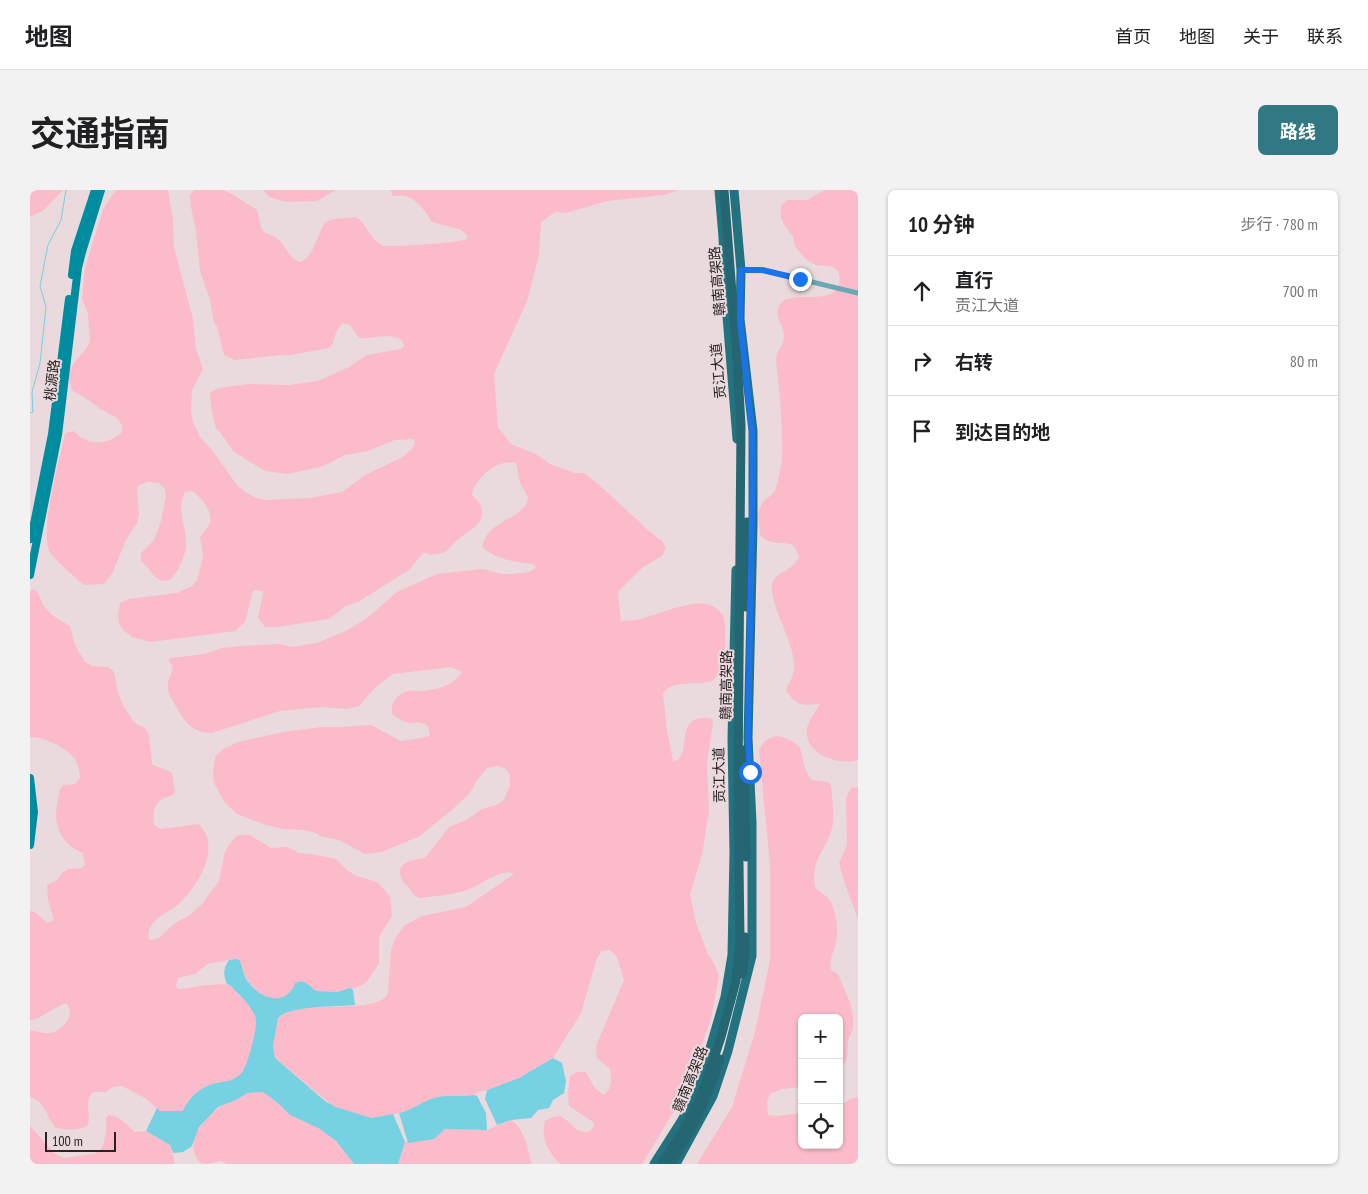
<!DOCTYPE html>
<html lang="zh">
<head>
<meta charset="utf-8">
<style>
	body { margin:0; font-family:"PT Sans Narrow","Noto Sans SC",sans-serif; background:#f2f2f2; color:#202124 }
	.controls { position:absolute; right:15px; bottom:15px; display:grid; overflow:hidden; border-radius:8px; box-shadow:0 1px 4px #0004 }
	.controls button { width:45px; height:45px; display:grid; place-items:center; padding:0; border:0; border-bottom:1px solid #e0e0e0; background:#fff; color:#202124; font:25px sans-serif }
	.scale { position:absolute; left:15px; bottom:12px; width:71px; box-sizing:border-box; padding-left:5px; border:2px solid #282324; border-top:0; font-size:14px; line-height:18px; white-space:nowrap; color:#282324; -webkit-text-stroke:4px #eadadd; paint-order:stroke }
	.stop { position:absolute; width:15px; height:15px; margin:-11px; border:4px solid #1a73e8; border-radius:50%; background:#fff }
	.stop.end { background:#1a73e8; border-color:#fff; box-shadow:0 1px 5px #0008 }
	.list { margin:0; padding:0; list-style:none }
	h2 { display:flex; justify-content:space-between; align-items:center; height:65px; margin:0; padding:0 20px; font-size:21px }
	h2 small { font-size:16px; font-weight:400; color:#757577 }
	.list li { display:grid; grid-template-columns:32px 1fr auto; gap:15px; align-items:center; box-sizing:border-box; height:70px; padding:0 20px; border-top:1px solid #e0e0e0 }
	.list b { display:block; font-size:19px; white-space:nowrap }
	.list p { margin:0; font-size:16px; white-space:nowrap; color:#757577 }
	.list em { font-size:16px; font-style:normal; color:#757577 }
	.icon { flex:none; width:28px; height:28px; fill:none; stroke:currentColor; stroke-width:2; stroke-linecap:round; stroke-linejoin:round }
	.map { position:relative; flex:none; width:828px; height:974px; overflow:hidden; border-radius:8px }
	header { display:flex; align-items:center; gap:30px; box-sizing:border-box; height:70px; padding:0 25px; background:#fff; border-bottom:1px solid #e0e0e0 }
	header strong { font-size:24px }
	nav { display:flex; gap:28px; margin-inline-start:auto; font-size:18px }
	.intro { display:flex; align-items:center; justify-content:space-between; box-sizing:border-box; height:120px; padding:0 30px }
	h1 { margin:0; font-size:35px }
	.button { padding:12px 22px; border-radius:8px; background:#317784; color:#fff; font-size:18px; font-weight:700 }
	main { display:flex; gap:30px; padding:0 30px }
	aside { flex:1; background:#fff; border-radius:8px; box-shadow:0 1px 4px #0004 }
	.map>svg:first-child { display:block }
</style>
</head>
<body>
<header>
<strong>地图</strong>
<nav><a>首页</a><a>地图</a><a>关于</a><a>联系</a></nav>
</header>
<div class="intro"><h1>交通指南</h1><a class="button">路线</a></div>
<main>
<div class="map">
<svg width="828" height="974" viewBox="0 0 828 974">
	<rect width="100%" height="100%" fill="#eadadd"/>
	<g fill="#fcbbca">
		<polygon points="0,0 33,0 14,20 0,27"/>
		<path d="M86 0H138L143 30 144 57 163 129 166 159 173 179 162 200 161 220 163 232 170 247 182 260 207 295 215 302 226 308 235 310 280 308 312 302 335 285 371 268 382 259 385 252 383 249 365 250 338 261 315 265 294 276 258 284 235 281 204 262 190 242 186 239 182 222 180 206 181 202 189 198 219 194 259 195 288 191 319 177 337 165 371 159 374 156C371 139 342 150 329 148L320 135 313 133C302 143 307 151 299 158L261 165H251L205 170 194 165 187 136 184 133 180 110 170 81 166 41 161 17 160 5 164 0H194L202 4 227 20 232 40C237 45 245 45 250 51 258 59 257 66 269 72 283 71 288 42 295 32L304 29 326 27C337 33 338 48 352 55 359 58 428 53 437 49V45L431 40 402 32C397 23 387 9 375 6 372 5 367 6 363 6L360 0H649L634 5 577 11 536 23 525 22 511 32 509 65 497 111 464 184 468 237 481 254 506 264 520 274 545 283H554L566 292 619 341 632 351 636 358 632 366 613 377 588 402 591 431C598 431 605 430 611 429 628 424 659 411 676 414 684 415 691 421 694 428 696 442 697 484 681 491 667 496 641 489 633 504L637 540 643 571 648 570C650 567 652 564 653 560 656 547 653 531 670 528 674 528 677 527 682 529L683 533 677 572 679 621 672 665 660 704 666 733 678 764 683 771 689 786 681 829 659 891 643 923 612 974H530C519 963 510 948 515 931L523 927 530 926C542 932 545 944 559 942L564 936 563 932 539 916 538 904 540 886 548 882H556L564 897 573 905C583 899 581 889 580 879L567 868 566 856 594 790 587 767 580 760 572 761 567 768 551 823 523 868 489 888 465 898 449 902 444 905 415 906 400 909 378 921 341 928 319 922 302 915 245 868 243 856 248 828C267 807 348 827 358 803L361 760 366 747 374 736 392 726 436 717 484 684C471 677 450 696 437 700 423 705 405 706 390 708 384 706 382 703 379 698 374 691 377 698 373 691 362 672 383 670 395 668L419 637 438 629 452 619 467 615 474 610 480 595V586L476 579 468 576 457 578 448 589 439 604 422 620 390 646 352 662 335 664 309 650 290 646 286 643 273 640 253 639 236 635 207 624 193 610 184 593 183 585 185 567 192 560 208 552 253 542 292 537H310L341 535 371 551 397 547 400 545 398 537 395 534 388 532 380 533 372 531 362 524C360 513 368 503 378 501 382 500 386 501 390 501 404 501 425 495 432 482L421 477 363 484 346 497 329 516 317 519 292 517 250 521 182 543C161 543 153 530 144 513 141 507 137 502 138 495 138 485 148 479 138 470L141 468 175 464 192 458 212 456 250 454 261 457 287 453 318 440 337 428 367 402 407 384 452 379 472 384H482L499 382 506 378 503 374C484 372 469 370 453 358 453 330 497 330 498 307L490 293 486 273C468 268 445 288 442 305 444 308 448 310 450 314 458 333 441 339 430 348 415 359 422 363 400 365L397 363H393L379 380 328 412 316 416 299 429 247 437H235L228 428 233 404 232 401 224 400 222 404 215 432 205 441 121 452 102 447 93 440 89 433 88 424 90 413 98 409 147 403 162 396 167 390 173 367 170 347C173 342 178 338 180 333 183 321 171 307 162 301L155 302C145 320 158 338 156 357 154 369 149 380 141 389 125 396 122 379 111 371V363L124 350 131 331 136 307 135 299 129 293 118 292 107 296 109 325 107 333 96 350 82 384 74 394 55 395 51 393C44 385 22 369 19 360 10 339 30 268 35 243L44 241C57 256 77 256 92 242V235L87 228 70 219 57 209 43 201C29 174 57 167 60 150L58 124 52 108 55 78 73 19Z"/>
		<polygon points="233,0 306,0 287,11 256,12 239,7"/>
		<path d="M795 0H828V570C808 576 773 564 777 538 779 530 786 521 790 514 771 515 768 517 756 501 758 494 763 487 764 480 767 454 735 409 743 391 746 384 753 383 758 379 763 376 766 372 769 368 765 347 755 356 741 352 737 351 733 348 730 346 730 336 726 324 731 316 733 310 740 307 744 302 748 295 752 273 752 265 753 233 749 201 746 170 746 161 755 154 754 145 753 134 744 127 749 116 757 98 805 117 809 94 810 91 810 83 807 80 802 74 792 77 786 75 778 72 770 64 766 57 763 53 765 50 763 47 755 34 749 33 751 16L757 10H777Z"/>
		<path d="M3 399C11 403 9 409 14 416 20 425 30 430 40 436L45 455 55 472 62 476 78 477 84 482 88 503 94 517 105 533 115 538 119 545 122 574C129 579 136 578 142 583L145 602 143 605C125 609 122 619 124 635L131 639 169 634C172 638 176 643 177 647 184 670 165 698 150 713 139 723 115 730 119 749L122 750 129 748 145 733 160 725 172 714 189 691 195 661 205 647 208 645H220L241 658 258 657 269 663 281 664 306 669 318 681 327 686 347 692 360 706 362 726 349 747V773L336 793 328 797 308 802 287 801 284 799 264 797C262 800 259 804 256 806 235 818 215 792 211 775L199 770 178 774 165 784 148 788 146 796 149 799C161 798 188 792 198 795 203 796 206 801 209 805 215 811 223 818 226 826 229 835 218 877 211 884 204 891 196 891 187 893 172 895 158 908 153 921H130L115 908 92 896 83 897 76 902H63C54 911 61 924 58 935 50 941 36 940 26 938 16 928 16 912 0 907V840C6 841 13 844 20 843 32 841 46 826 37 814H33L4 830H0V721L5 722 17 733 24 730 18 710 17 695 27 690 32 683 39 679 51 678 55 675 53 663C30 654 22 633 28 610 29 604 29 600 33 595L45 594 50 588C50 583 48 574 45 569 38 558 12 546 0 547V401Z"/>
		<path d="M748 546C784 555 764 568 782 590L798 592 801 595C802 608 805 626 802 638 795 664 781 667 785 697 788 701 793 703 797 707 806 715 809 742 806 753 804 762 799 769 801 780L808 784 821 815 823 827V838L818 851 817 868 809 884V828H772V897L752 899 740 904 737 912 738 925 746 926 772 923V955H809V916L821 909 828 907V974H667L702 917 725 842 740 770V675L729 561C732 551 740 547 748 546Z"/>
		<polygon points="828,597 828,729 816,697 809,673 817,655 816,608 821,598"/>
		<path d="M233 902 249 914 260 925 290 939 306 951 324 974H197L191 971C186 971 181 974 176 974 170 974 166 969 165 965 155 937 195 910 217 903 222 901 228 902 233 902Z"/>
		<path d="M79 925C90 926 97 935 105 942L116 941 140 955 145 974H0V936L24 963 34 968 63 964 70 960 73 956 76 941V928Z"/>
		<path d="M481 930C495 939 497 959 502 974H368L375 952 404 949 415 939 457 940Z"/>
	</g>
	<g fill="#76d1e2">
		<path d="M207 769 210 771C213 779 213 786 219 793 228 805 246 815 259 803 262 799 264 798 265 793 277 788 278 797 287 801L308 802 320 798 323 800 325 815C307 817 259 815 248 828L243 856 245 868 295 911 306 917 341 928 363 924 375 952 368 974H324L306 951 290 939 260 925 249 914 233 902 217 903 208 909 188 917 169 937 162 956 153 962 143 963 140 955 116 941 127 918 130 921H153C158 908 172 895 187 893 193 891 199 892 205 888 209 886 213 882 215 877 219 868 229 835 225 826 221 815 209 805 201 796L197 794C193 784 193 779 199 770Z"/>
		<polygon points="523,868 532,873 536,891 534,903 523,910 519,918 508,920 501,928 481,930 467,935 455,909 457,900 489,888"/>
		<path d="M444 905 447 906 456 923 457 940 415 939 404 949 378 953 369 923C381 921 390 913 401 909 414 904 430 907 444 905Z"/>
	</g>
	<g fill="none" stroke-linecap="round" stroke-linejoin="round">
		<polyline stroke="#76d1e2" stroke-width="1" points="0,223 3,222 2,202 10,173 16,117 10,96 18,55 31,30 36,0"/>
		<polyline stroke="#69a8b5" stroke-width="5" points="711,80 732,80 828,103"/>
		<g stroke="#008c9f" stroke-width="8">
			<polyline points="42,85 45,61 65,0"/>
			<polyline points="1,349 22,244 39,109"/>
			<polyline points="0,385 28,245 48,78 52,62 71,0"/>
			<polyline points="0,588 4,622 0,655"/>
		</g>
		<g stroke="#23727f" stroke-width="9">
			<polyline points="689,0 693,47 695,102 707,249"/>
			<polyline points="624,974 652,930 669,896 695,807 702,765 704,663 702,549 706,380"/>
			<polyline points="646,974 683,906 698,861 722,766 722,633 718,548 723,335 723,241 710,129 711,80 704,0"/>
		</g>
		<g stroke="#246772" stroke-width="9">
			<polyline points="716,417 717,332"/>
			<polyline points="714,560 716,667"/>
			<polyline points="712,784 715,763 715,747"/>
			<polyline points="631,974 653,941 674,898 691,847 706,791 710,750 708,596 711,235 707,167 694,0"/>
			<path d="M640 974C662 942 678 906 690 869"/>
		</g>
	</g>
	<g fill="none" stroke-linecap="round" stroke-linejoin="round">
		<polyline stroke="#1a73e8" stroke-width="6" points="720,582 718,548 723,275 722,241 710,129 711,80 732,80 770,89"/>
	</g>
	<g text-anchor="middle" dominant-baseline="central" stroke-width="4" stroke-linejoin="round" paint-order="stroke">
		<g font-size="14" fill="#282324" stroke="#eadadd">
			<text transform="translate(687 91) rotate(-95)">赣南高架路</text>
			<text transform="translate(688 181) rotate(-95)">贡江大道</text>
			<text transform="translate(22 190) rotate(-83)">桃源路</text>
			<text transform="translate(696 495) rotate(-89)">赣南高架路</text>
			<text transform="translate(689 585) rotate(-91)">贡江大道</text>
			<text transform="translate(660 889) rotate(-68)">赣南高架路</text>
		</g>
	</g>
</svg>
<div class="controls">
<button>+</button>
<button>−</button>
<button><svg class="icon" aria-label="locate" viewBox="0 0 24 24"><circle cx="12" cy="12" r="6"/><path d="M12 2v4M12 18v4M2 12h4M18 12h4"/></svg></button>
</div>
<div class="scale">100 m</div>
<div class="stop" style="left:720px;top:582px"></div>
<div class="stop end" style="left:770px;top:89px"></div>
</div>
<aside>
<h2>10 分钟<small>步行 · 780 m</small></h2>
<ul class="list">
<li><svg class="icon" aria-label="ahead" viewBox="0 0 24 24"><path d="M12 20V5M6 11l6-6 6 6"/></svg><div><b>直行</b><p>贡江大道</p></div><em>700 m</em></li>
<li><svg class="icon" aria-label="right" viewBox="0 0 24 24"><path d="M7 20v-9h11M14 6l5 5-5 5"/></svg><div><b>右转</b></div><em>80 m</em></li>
<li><svg class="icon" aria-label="arrive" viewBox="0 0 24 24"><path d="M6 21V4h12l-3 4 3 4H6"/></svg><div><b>到达目的地</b></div></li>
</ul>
</aside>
</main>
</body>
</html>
